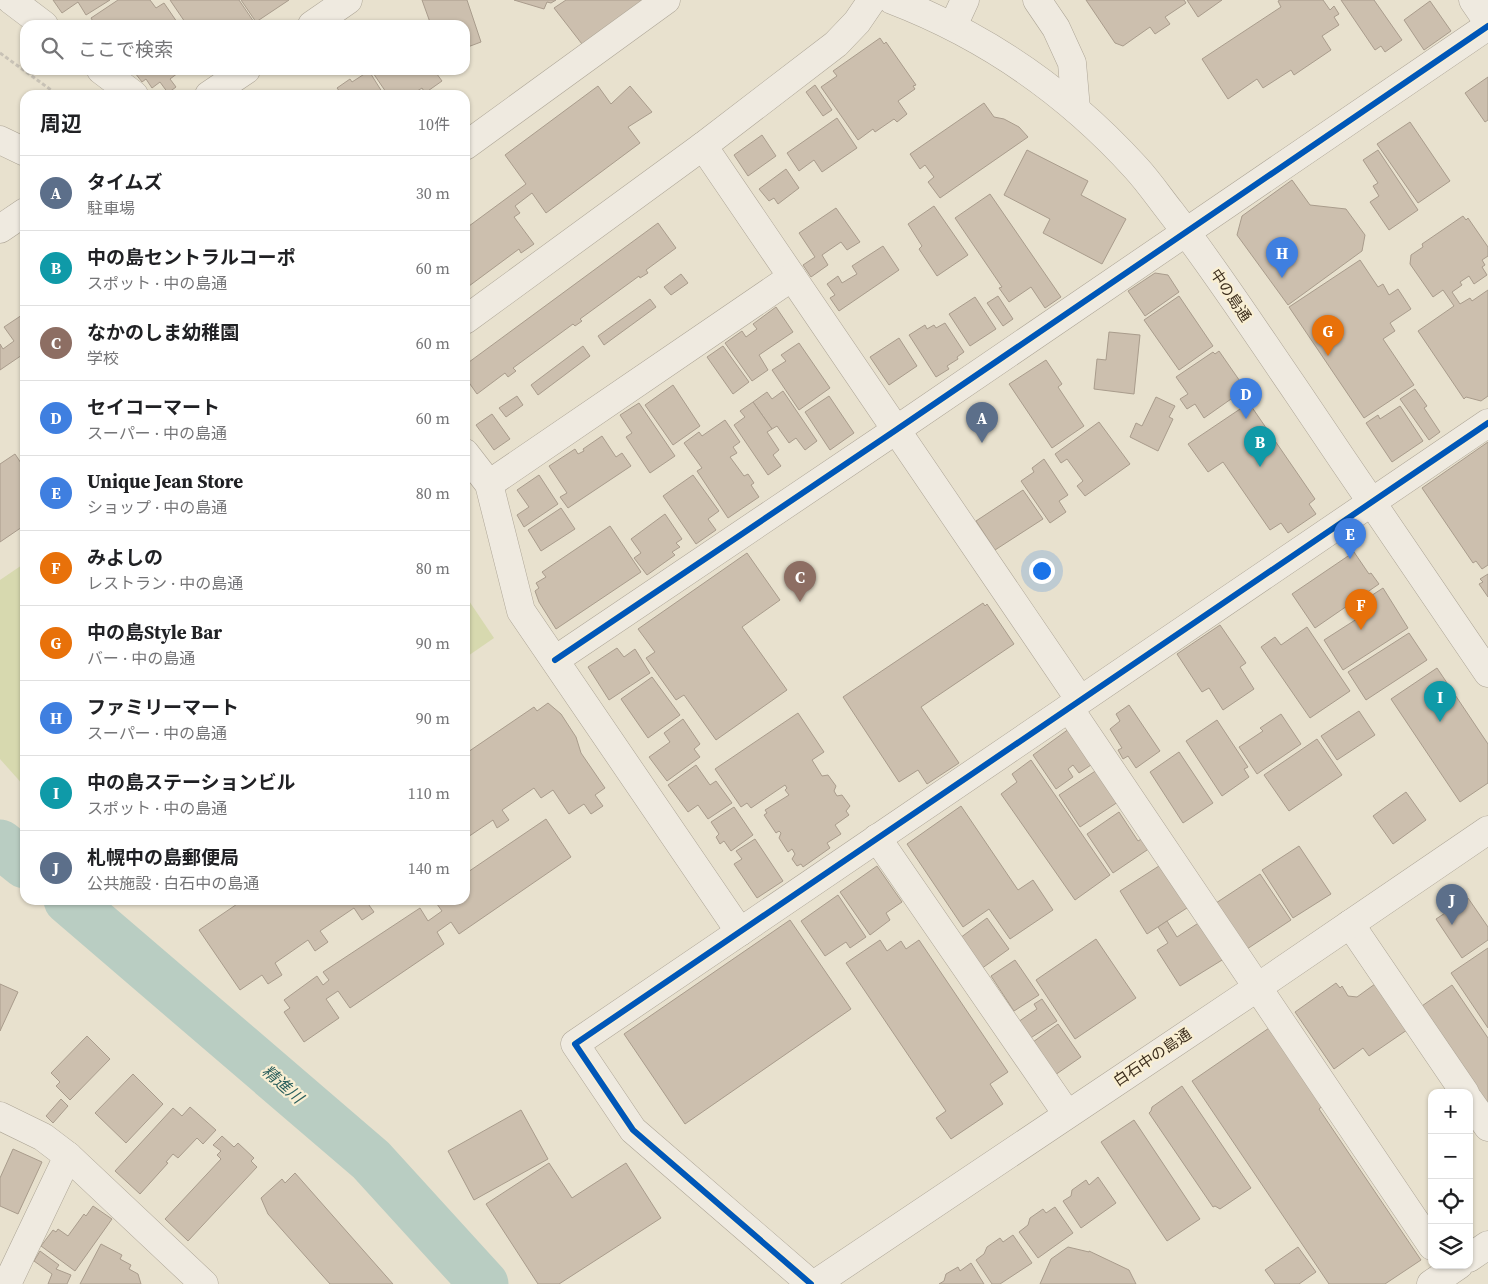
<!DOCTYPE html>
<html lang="ja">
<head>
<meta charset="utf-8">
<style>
	body { margin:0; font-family:"Source Serif 4","Noto Sans JP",serif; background:#f2f2f2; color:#202124 }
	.controls { position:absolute; right:15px; bottom:15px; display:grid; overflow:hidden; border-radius:10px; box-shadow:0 1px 4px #0004 }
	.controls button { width:45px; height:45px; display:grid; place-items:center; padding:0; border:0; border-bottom:1px solid #e0e0e0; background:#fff; color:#202124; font:25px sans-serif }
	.you { position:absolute; left:1041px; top:570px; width:18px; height:18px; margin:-12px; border:4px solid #fff; border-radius:50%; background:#1a73e8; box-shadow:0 0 0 8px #1a73e833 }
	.badge { display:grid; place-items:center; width:32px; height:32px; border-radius:50%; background:#796d5b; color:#fff; font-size:16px; font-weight:700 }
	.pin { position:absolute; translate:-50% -41px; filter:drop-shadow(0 1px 2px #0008) }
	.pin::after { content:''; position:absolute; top:26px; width:18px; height:15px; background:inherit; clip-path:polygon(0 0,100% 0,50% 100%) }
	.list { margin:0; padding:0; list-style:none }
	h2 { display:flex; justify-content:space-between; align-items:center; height:65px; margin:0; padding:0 20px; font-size:21px }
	h2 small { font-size:16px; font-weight:400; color:#757577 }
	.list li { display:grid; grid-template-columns:32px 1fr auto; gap:15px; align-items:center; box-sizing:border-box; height:75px; padding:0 20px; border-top:1px solid #e0e0e0 }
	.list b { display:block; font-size:19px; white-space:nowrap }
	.list p { margin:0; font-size:16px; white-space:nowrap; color:#757577 }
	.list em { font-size:16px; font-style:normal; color:#757577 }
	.icon { flex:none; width:28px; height:28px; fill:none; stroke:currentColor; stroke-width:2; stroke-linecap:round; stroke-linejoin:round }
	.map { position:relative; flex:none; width:1488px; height:1284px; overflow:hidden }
	.search { position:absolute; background:#fff; box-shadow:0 1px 4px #0004; left:20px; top:20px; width:450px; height:55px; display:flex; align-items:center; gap:12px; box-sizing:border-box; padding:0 18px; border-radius:15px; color:#757577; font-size:19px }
	.panel { position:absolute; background:#fff; box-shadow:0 1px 4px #0004; left:20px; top:90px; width:450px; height:815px; border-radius:15px }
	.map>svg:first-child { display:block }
</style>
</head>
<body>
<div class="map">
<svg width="1488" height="1284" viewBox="0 0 1488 1284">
	<rect width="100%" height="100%" fill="#e8e1ce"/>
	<g fill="#d7d9af">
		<polygon points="25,563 25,787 0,759 0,580"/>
		<polygon points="465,595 494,638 465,658"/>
	</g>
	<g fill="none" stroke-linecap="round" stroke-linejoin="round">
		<g stroke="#b9cdc2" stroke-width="49">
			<polyline points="0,844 25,864"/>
			<polyline points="68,900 371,1160 484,1284"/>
		</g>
	</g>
	<g fill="#ccbfae" stroke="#a99c8c">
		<polygon points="53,0 110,0 86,15 78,2 62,13"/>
		<polygon points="118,0 150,0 156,8 164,3 177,22 172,25 95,25 91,18"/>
		<polygon points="170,0 239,0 256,25 187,25"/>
		<polygon points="241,0 289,0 256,22"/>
		<polygon points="422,0 467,0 481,42 465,48 465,25 431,25"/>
		<polygon points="514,0 556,0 551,3 547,2 544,9"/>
		<polygon points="566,0 646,0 582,44 554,8"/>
		<polygon points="1086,0 1184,0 1186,3 1165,17 1170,24 1155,34 1150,27 1123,46 1115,43"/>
		<polygon points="1187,0 1222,0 1198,17"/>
		<polygon points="1280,0 1323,0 1330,10 1334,6 1339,14 1334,17 1339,25 1322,36 1331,50 1294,75 1291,70 1263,88 1257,79 1228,99 1202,59 1281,7 1278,1"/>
		<polygon points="1341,0 1374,0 1402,40 1385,52 1381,46 1375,50"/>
		<polygon points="1430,1 1451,31 1424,50 1404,20"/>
		<polygon points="880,38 884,44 886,42 916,85 913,86 915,89 898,101 907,114 897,122 894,119 875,132 873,129 858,140 821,87 837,76 833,71"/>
		<polygon points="139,70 182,70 170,79 176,87 168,93 160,82 152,88 146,79 142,82 135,73"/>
		<polygon points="371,70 434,70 442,81 425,93 422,88 411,95 388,95"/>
		<polygon points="369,71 384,95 335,95 340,92 337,88 350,79 352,82"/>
		<polygon points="1488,77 1488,120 1485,122 1465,93"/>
		<polygon points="815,85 832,110 823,116 806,92"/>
		<polygon points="598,86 611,104 630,86 652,112 628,127 640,143 546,213 532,193 515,206 520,213 514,217 534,244 521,253 519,249 465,289 465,229 526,184 505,155"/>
		<polygon points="984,103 994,117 1004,119 1019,127 1028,137 940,198 928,182 934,177 925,165 920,169 910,154"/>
		<polygon points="837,118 857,148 822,172 814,160 799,171 787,153"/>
		<polygon points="1410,122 1450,181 1418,203 1377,144"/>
		<polygon points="762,135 776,156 748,176 734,155"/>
		<polygon points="1027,150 1088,181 1081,195 1126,219 1102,264 1043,233 1050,219 1004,195"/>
		<polygon points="1378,150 1418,210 1389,230 1370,202 1379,196 1373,186 1378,183 1363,160"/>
		<polygon points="786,169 799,188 778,204 774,198 769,201 759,189"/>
		<polygon points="1292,180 1310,205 1346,209 1365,235 1362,251 1288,305 1237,235 1242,216"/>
		<polygon points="990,194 1061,297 1045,308 1031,287 1009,302 999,288 1002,287 955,218"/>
		<polygon points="934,206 968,255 937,276 919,249 922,246 908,224"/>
		<polygon points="836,208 860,242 847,250 841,242 822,255 828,265 811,277 803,265 815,257 799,233"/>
		<polygon points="1463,216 1466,220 1468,218 1488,247 1488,256 1482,260 1485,265 1482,267 1487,275 1474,284 1469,276 1460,282 1462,285 1452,292 1460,304 1470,298 1472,301 1488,290 1488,396 1481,401 1466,397 1464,399 1418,331 1454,306 1443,290 1433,297 1410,264 1411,255 1423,247 1422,244"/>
		<polygon points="658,223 676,248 646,270 648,273 640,278 639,276 580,319 582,321 575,326 573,324 513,368 516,371 508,377 505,373 477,394 465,377 465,365"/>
		<polygon points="883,246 899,270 839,311 830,298 835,295 827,284 838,276 842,283 857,274 852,266"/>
		<polygon points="1360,260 1378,287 1383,284 1389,295 1398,289 1411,309 1390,323 1395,331 1383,339 1414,385 1364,418 1289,307"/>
		<polygon points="1155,273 1168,275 1179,292 1145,316 1128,291"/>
		<polygon points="681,274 688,283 671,295 664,287"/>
		<polygon points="998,296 1013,319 1003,326 987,303"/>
		<polygon points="1179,296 1213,346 1179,370 1144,320"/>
		<polygon points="975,297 996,329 970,346 949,314"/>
		<polygon points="650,299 656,307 604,345 598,336"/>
		<polygon points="776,307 793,332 759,355 768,370 752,381 725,343 742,331 746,337 757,329 753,324"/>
		<polygon points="25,313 25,353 0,370 0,344 3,349 14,341 4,327"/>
		<polygon points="945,323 964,352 957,357 958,359 947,366 949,369 936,377 909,335 925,325 927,329 934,325 936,328"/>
		<polygon points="1109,332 1140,335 1134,394 1094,389 1097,359 1106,360"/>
		<polygon points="899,338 917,366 889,385 870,357"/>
		<polygon points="799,343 830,388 799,410 772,370 786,361 781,355"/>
		<polygon points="583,346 590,356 538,395 531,385"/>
		<polygon points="723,346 749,382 733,394 707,357"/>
		<polygon points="1219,351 1244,387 1239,390 1241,392 1204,418 1195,404 1187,409 1180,399 1188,394 1176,377 1213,352 1215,354"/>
		<polygon points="1046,360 1062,384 1058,387 1084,426 1052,448 1009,384"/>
		<polygon points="673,385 700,426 673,445 645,405"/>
		<polygon points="1415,389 1427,406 1424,408 1440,432 1429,440 1400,399"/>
		<polygon points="783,391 817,441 805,450 796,438 789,443 777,426 772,429 753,402 767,392 772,399"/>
		<polygon points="517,396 523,405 506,417 499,408"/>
		<polygon points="829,396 854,433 830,450 805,412"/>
		<polygon points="1156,397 1175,406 1169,417 1173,419 1158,451 1130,437 1136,423 1142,426"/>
		<polygon points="753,402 772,429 767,432 779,450 773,455 781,466 768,475 734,425 745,417 740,411"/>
		<polygon points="639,403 675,456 650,473 626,437 632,433 620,415"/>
		<polygon points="1249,403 1315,499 1309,504 1316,514 1288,533 1281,523 1270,530 1223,462 1208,472 1188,444"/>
		<polygon points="1400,406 1423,441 1392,462 1366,423 1378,415 1380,419"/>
		<polygon points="492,414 510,439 494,450 476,425"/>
		<polygon points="725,420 740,442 733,447 737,453 730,457 744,476 748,474 754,483 751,485 759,497 728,518 697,471 702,468 684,443 699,432 702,436"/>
		<polygon points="1099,422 1130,464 1085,496 1077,486 1083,481 1067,459 1061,463 1055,454"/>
		<polygon points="602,436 616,457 622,453 631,466 568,508 560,497 567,493 549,466 575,449 578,454 584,451 583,449"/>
		<polygon points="1488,442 1488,565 1482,569 1476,561 1473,563 1422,488"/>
		<polygon points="15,454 25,469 25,525 0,542 0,464"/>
		<polygon points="1044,459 1068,495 1059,501 1066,512 1050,523 1021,481 1034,472 1032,468"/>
		<polygon points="539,475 558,504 524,527 517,515 529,507 517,490"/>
		<polygon points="693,475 719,511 708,519 716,530 696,544 663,496"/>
		<polygon points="1023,490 1043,519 995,550 976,521"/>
		<polygon points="561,508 575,529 541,551 528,530"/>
		<polygon points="665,514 682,539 676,543 680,547 672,552 675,555 647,575 634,558 641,553 631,539"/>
		<polygon points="610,526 641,572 556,629 539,602 535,591 539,588 536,583 546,577 542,572"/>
		<polygon points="1354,552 1369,574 1371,573 1379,584 1315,628 1292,594"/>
		<polygon points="747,553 780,600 742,627 787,690 716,740 684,695 676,700 646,658 655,652 638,629"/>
		<polygon points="1488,574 1488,597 1479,584 1483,582 1480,579"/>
		<polygon points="1383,588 1408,628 1343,670 1324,640 1363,615 1357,605"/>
		<polygon points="983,603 985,606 987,604 1014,644 921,707 959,763 927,784 918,770 899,782 843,697"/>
		<polygon points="1220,625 1246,663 1240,667 1254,689 1223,710 1209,688 1202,692 1177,654"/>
		<polygon points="1307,627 1350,691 1310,718 1261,647 1275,637 1281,645"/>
		<polygon points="1409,633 1427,660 1366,700 1348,672"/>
		<polygon points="617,648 624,657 635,649 650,673 609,700 588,667"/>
		<polygon points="1437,668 1488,744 1488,783 1460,802 1391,699"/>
		<polygon points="652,677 680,715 648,738 621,699"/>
		<polygon points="548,703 561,714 576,737 581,753 605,788 595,795 603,806 591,814 584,804 569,814 553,790 541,798 534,788 502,810 509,820 497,828 493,820 465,839 465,754 534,707 537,711"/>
		<polygon points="1129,705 1160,751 1136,768 1128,756 1123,759 1118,750 1122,748 1110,729 1120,721 1116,714"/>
		<polygon points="1359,711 1375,735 1337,760 1321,736"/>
		<polygon points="798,713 824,752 812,760 822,776 828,775 836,786 834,791 837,796 842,795 850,806 846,811 849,815 835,825 841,834 827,843 830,848 803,867 801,864 797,866 792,859 795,854 792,849 788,852 779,838 781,833 779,831 776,833 764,815 767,813 765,810 789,795 785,790 787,788 785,785 751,808 747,803 741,807 715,769"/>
		<polygon points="1281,714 1301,744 1257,774 1239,747 1263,731 1260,728"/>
		<polygon points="683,719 700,744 694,749 700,757 667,781 649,757 670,742 664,733"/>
		<polygon points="1217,720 1248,767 1244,769 1249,777 1222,796 1186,741"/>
		<polygon points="1073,726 1097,761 1079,773 1073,765 1068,769 1073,777 1056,789 1033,755"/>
		<polygon points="1317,739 1342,775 1289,811 1264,775"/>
		<polygon points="1179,752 1213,803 1183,823 1150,772"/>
		<polygon points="1031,760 1110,875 1075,900 1001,794 1017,782 1012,774"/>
		<polygon points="696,765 710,785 716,781 732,803 708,819 698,805 688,812 668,785"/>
		<polygon points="1100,768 1121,800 1080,827 1059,795"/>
		<polygon points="1406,792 1426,820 1393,844 1373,816"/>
		<polygon points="961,806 1018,890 1033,880 1053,910 1010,939 989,909 963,927 907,844"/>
		<polygon points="734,807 753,835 731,851 724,841 720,844 716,837 719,834 711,822"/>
		<polygon points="1119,812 1138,841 1143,838 1150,848 1113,873 1087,834"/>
		<polygon points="546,819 571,857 459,934 451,922 437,932 444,944 350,1008 338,991 326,999 339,1018 304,1042 284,1012 290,1008 284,1000 317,976 323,985 329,980 323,972 420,908 428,921 442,911 434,900 465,900 465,874"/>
		<polygon points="755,839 783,881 757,898 734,864 742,859 736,851"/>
		<polygon points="1299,846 1331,894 1293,918 1262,870"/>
		<polygon points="877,866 902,902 886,913 890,920 870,935 840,892"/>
		<polygon points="1159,866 1190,906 1147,934 1120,891"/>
		<polygon points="1260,874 1291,920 1247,949 1216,903"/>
		<polygon points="838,895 866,937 850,948 846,942 825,956 801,921"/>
		<polygon points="1468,898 1488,927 1488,940 1462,958 1436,919"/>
		<polygon points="243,900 368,900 366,901 374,912 362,920 354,908 320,931 328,942 315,951 308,940 275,963 282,975 268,984 262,975 240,990 199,930"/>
		<polygon points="987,918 1009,949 981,969 960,938"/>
		<polygon points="790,920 851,1009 685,1124 624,1034"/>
		<polygon points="1203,920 1227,957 1180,986 1157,950 1168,943 1158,927 1167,921 1177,937"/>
		<polygon points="1096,939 1136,998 1075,1039 1036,980"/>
		<polygon points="880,940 887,951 901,941 906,949 919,940 1008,1072 990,1084 1003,1104 951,1139 936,1118 946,1111 846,963"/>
		<polygon points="1488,948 1488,1028 1451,973"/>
		<polygon points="1015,960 1039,995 1014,1011 991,976"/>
		<polygon points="1336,983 1340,988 1342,986 1348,996 1357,997 1375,984 1407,1030 1369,1056 1363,1048 1334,1069 1295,1012"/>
		<polygon points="0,984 18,992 0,1031"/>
		<polygon points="1452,985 1488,1038 1488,1109 1419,1008"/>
		<polygon points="1042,999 1057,1021 1029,1039 1018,1022 1037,1009 1034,1004"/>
		<polygon points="1058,1024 1081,1057 1055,1075 1033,1042"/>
		<polygon points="1272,1026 1325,1104 1319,1109 1421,1260 1385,1284 1329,1284 1192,1081"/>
		<polygon points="87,1036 110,1059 70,1100 56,1086 60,1082 51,1073"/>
		<polygon points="133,1074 163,1104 126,1143 95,1113"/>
		<polygon points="1182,1086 1251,1188 1220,1209 1215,1206 1213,1207 1149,1113 1151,1111 1152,1107"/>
		<polygon points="61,1099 68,1106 53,1123 46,1116"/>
		<polygon points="190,1107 216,1130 203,1144 197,1138 178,1158 173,1154 166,1162 168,1163 140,1194 115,1171 173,1108 182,1116"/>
		<polygon points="521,1110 548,1159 474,1200 448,1151"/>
		<polygon points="1134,1120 1200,1219 1167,1241 1101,1142"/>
		<polygon points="222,1136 234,1147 238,1143 254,1158 251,1161 257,1167 188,1241 165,1219 221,1159 217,1155 221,1151 213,1145"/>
		<polygon points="13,1149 42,1162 18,1214 0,1206 0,1178"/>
		<polygon points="549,1163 572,1198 626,1163 661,1218 559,1284 538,1284 486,1204"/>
		<polygon points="295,1173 393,1284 330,1284 268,1214 261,1198 282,1179 285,1183"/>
		<polygon points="1098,1177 1116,1203 1081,1228 1063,1201 1071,1196 1072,1190 1086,1180 1089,1185"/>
		<polygon points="93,1206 112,1219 75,1271 41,1246 53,1230 56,1232 58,1229 68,1236 84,1214 86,1216"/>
		<polygon points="1055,1207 1073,1233 1038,1258 1019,1232 1028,1225 1030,1218 1043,1209 1046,1213"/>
		<polygon points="1013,1235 1032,1263 1000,1284 992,1284 976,1260 984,1254 987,1247 1000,1238 1003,1242"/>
		<polygon points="101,1244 122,1255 120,1259 131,1265 129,1269 138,1274 141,1284 80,1284"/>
		<polygon points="1068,1247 1089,1252 1089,1251 1129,1270 1136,1284 1040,1284 1051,1259"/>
		<polygon points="1298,1247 1316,1272 1299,1284 1275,1284 1265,1270"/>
		<polygon points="40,1251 59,1265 56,1269 71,1275 67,1284 48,1284 52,1274 34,1261"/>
		<polygon points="971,1263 984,1284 939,1284 944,1281 946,1274 958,1267 960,1271"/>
	</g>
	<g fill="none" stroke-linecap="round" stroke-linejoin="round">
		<defs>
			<g id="minor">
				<polyline points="11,0 44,25"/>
				<path d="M892 0C986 36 1068 93 1136 168 1148 181 1159 197 1170 211 1215 269 1255 331 1297 392 1360 486 1424 579 1488 673"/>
				<polyline points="1037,0 1056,28 1072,63 1076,109"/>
				<polyline points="1473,0 1488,22"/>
				<polyline points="312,25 348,0"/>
				<polyline points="953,26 965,0"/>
				<polyline points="101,70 134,95"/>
				<polyline points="209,95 246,70"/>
				<polyline points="0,140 25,152"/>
				<polyline points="465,146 666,0"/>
				<polyline points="703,146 1080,700"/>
				<polyline points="0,229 25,212"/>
				<polyline points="465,320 703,146 836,44 857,22 872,0"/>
				<polyline points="465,453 489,484 521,611 740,932"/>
				<polyline points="489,484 792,277"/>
				<polyline points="555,660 896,430 1488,26"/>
				<polyline points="1069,708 1432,1246"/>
				<polyline points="877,838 1067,1114"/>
				<polyline points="1350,924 1465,1093"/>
				<polyline points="1469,1100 1488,1127"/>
				<polyline points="0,1116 43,1137 68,1156 204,1284"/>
				<polyline points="1469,1258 1488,1245"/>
				<polyline points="7,1284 68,1156"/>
				<polyline points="811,1284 633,1130 575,1044 1488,423"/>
				<polyline points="815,1284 1258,987 1488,830"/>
				<polyline points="1431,1284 1459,1265"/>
			</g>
		</defs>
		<use href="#minor" stroke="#ada596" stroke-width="29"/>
		<polyline stroke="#c8c2b6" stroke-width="3" stroke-dasharray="4 2.5" stroke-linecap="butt" points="0,53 58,95"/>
		<use href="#minor" stroke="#efeae0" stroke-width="28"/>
		<defs>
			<g id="cycleway">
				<polyline points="555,660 896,430 1488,26"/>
				<polyline points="811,1284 633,1130 575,1044 1488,423"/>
			</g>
		</defs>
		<use href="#cycleway" stroke="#f9efd3" stroke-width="9"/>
		<use href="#cycleway" stroke="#0057b8" stroke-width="6"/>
	</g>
	<g text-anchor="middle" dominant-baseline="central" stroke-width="4.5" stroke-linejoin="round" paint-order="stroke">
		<g font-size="15" fill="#3d2e1d" stroke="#f9efd3">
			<text transform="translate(1231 295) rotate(56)">中の島通</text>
			<text transform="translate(1152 1057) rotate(-34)">白石中の島通</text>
		</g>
		<g font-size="16" font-style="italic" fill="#2b5f5d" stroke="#f9efd3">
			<text transform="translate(283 1084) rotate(41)">精進川</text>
		</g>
	</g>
</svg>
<div class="controls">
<button>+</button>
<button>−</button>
<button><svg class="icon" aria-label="locate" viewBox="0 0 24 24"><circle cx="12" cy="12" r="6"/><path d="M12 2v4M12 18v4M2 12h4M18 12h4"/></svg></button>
<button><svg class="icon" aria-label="layers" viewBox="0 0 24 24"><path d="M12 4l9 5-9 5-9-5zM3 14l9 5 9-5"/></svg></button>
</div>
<div class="you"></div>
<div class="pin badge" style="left:982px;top:443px;background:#5c6f8a">A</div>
<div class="pin badge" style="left:1260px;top:467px;background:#0f9aa8">B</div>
<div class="pin badge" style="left:800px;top:602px;background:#8d6e63">C</div>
<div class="pin badge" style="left:1246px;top:419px;background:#3f7fe0">D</div>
<div class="pin badge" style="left:1350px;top:559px;background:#3f7fe0">E</div>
<div class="pin badge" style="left:1361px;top:630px;background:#e8710a">F</div>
<div class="pin badge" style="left:1328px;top:356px;background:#e8710a">G</div>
<div class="pin badge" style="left:1282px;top:278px;background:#3f7fe0">H</div>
<div class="pin badge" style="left:1440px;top:722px;background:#0f9aa8">I</div>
<div class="pin badge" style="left:1452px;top:925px;background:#5c6f8a">J</div>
<div class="search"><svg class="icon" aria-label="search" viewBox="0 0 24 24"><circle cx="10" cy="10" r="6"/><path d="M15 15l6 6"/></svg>ここで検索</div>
<section class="panel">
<h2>周辺<small>10件</small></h2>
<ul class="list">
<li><span class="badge" style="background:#5c6f8a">A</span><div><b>タイムズ</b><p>駐車場</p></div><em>30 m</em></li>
<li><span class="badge" style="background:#0f9aa8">B</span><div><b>中の島セントラルコーポ</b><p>スポット · 中の島通</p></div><em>60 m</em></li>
<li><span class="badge" style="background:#8d6e63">C</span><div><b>なかのしま幼稚園</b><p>学校</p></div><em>60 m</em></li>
<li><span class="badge" style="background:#3f7fe0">D</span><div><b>セイコーマート</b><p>スーパー · 中の島通</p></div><em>60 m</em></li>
<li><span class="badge" style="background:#3f7fe0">E</span><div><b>Unique Jean Store</b><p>ショップ · 中の島通</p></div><em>80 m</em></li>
<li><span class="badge" style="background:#e8710a">F</span><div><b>みよしの</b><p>レストラン · 中の島通</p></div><em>80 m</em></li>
<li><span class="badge" style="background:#e8710a">G</span><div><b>中の島Style Bar</b><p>バー · 中の島通</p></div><em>90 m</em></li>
<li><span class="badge" style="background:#3f7fe0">H</span><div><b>ファミリーマート</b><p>スーパー · 中の島通</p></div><em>90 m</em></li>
<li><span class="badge" style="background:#0f9aa8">I</span><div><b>中の島ステーションビル</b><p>スポット · 中の島通</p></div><em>110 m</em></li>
<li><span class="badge" style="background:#5c6f8a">J</span><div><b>札幌中の島郵便局</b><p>公共施設 · 白石中の島通</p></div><em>140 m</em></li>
</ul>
</section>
</div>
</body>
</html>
